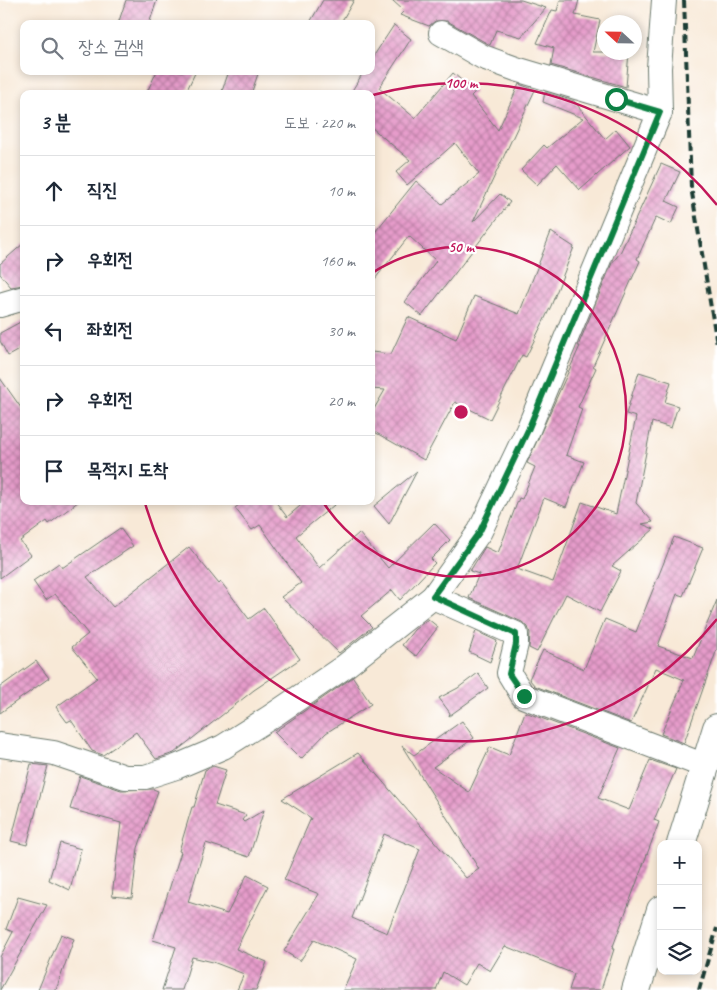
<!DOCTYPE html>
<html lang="ko">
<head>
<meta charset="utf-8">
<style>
	body { margin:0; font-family:Caveat,"Poor Story",sans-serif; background:#f6f6f7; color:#1f2937 }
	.controls { position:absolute; right:15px; bottom:15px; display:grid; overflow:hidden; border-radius:10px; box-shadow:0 2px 8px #0003 }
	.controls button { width:45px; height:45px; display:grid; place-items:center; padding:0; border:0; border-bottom:1px solid #e0e1e3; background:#fff; color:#1f2937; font:25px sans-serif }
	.compass { position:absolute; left:597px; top:15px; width:45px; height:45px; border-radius:50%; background:#fff; box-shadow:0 2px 8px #0003; rotate:292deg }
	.stop { position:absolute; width:15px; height:15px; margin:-11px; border:4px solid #0b8043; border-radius:50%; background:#fff }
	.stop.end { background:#0b8043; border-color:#fff; box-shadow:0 1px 5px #0008 }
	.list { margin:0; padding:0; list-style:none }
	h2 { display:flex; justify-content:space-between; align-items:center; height:65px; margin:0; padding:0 20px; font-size:21px }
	h2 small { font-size:16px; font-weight:400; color:#747a83 }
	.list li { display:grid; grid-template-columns:32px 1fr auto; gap:15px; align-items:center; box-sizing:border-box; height:70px; padding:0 20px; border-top:1px solid #e0e1e3 }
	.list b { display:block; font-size:19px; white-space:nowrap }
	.list em { font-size:16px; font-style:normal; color:#747a83 }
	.icon { flex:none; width:28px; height:28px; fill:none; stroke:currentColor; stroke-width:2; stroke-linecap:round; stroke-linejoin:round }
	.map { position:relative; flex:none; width:717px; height:990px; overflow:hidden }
	.search { position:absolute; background:#fff; box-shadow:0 2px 8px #0003; left:20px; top:20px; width:355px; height:55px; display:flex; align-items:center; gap:12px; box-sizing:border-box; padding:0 18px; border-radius:10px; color:#747a83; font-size:19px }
	.panel { position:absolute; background:#fff; box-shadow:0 2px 8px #0003; left:20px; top:90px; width:355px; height:415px; border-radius:10px }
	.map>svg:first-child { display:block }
</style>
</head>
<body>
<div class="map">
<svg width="717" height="990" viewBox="0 0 717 990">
	<defs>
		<pattern id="building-cross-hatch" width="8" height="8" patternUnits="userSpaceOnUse" patternTransform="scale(1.25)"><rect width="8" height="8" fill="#e69bca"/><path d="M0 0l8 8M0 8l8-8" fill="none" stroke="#ba80a5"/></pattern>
	</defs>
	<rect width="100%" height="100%" fill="#fff"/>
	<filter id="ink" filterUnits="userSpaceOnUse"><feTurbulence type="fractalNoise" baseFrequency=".02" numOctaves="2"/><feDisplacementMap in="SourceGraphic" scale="10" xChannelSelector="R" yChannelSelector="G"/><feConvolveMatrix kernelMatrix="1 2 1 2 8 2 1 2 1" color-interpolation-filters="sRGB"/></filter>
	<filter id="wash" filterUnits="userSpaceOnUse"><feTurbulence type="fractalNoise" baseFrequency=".0096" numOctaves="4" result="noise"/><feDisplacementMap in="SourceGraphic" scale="20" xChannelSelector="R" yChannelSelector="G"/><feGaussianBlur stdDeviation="1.12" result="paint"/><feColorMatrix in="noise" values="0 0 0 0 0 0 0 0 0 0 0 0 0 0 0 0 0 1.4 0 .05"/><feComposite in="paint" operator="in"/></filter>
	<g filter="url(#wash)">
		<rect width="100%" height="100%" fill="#f8e9d7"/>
		<g id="blocks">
			<g fill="url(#building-cross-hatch)" fill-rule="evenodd">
				<polygon points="126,0 157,0 149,24 118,24"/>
				<polygon points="323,0 354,0 340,24 309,24"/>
				<polygon points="392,0 521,0 546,8 521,37 496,30 490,45 447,21 435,21 429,26 400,15 404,11"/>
				<polygon points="560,0 579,0 575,15 600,20 593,52 629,52 626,87 551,65 554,48 537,43 552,10 557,11"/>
				<polygon points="394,25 411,39 379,88 415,118 453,73 475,92 471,96 498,130 519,84 535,90 473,222 500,194 510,202 422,316 405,302 436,261 409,236 371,284 371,237 416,181 442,204 479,174 455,143 407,185 396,172 410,160 371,127 371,94 350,94 364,71 371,71 371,60"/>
				<polygon points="157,71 196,71 185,94 146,94"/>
				<polygon points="229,71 259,71 251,94 221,94"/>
				<polygon points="545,92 574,101 605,139 616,129 630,146 580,190 557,164 537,185 521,170 544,145 547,148 583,118 543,102"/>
				<polygon points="661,164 680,172 666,201 679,207 671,224 656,217 637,259 640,261 593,366 596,368 578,407 582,409 566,455 584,462 566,507 544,498 517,569 553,582 582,502 616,514 636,417 626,414 639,372 671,382 665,402 678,406 671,428 652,422 636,503 653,522 642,524 654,529 612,566 621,571 600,612 566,594 537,652 529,648 530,633 528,627 522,622 469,598 479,574 470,571 485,547 498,553 519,498 522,499 535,467 527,463 580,346 578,346 612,263 620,253"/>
				<polygon points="551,232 574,247 551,306 526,357 522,355 490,419 455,402 424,460 371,430 371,414 385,390 371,389 371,352 391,354 408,317 456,339 474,296 519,314"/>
				<polygon points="24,243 24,285 11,287 0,274 0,264"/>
				<polygon points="24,320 24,347 8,356 0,341 0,333"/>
				<polygon points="0,378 24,412 24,501 79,501 49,524 47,521 20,541 31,555 0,578"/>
				<polygon points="417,471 389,524 374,506"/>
				<polygon points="244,501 275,501 287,517 306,501 339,501 296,536 319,568 359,533 388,568 434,523 450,540 431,559 435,563 400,600 392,590 361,616 372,627 339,653 281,597 301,583 260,525 252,530 235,508"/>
				<polygon points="120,528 133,546 87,577 113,607 189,547 219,584 221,582 249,619 264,608 300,659 254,690 174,753 156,759 136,732 103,755 92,751 71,720 67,722 56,707 97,678 72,647 88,634 55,594 46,600 33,581 59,563 62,568"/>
				<polygon points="674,537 703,548 683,596 677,594 658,646 693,658 717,600 717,649 684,743 661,734 684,680 656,668 631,723 535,686 529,679 543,650 584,669 605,619 636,632"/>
				<polygon points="428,619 438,627 416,656 402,645 414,630"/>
				<polygon points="476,631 497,641 490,662 469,652"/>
				<polygon points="36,661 49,678 0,713 0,687"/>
				<polygon points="478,673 488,688 449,716 450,713 439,698 458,688"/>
				<polygon points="353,677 371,704 326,733 301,759 274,732"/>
				<path d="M525 712 620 748 598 798 629 810 650 760 676 769 654 820 659 822 612 949H614L601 990H569L574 974 505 946 490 971 477 963 464 985 443 972 436 990H343L357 959 314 940 300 961 284 951 319 894 284 880 311 818 282 799 358 753 466 878 479 869 402 746 414 755 462 721 474 738 433 767 469 792 490 747 509 755ZM384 834 420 849 387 933 352 918Z"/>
				<polygon points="31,764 48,766 27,845 11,841"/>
				<polygon points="213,766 226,770 215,805 246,815 242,820 244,822 264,810 249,857 206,843 188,902 227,914 247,875 268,886 236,949 267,962 256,990 237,990 244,974 213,962 192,957 182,990 162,990 176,947 153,940 181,852 179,851 192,807 194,807 205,770"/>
				<polygon points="80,776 121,790 153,789 158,791 138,848 132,898 112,896 121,823 70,809"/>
				<polygon points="60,843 81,849 70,890 49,880"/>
				<polygon points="18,897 47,905 0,990 0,957 13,932 6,929"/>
				<polygon points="61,934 74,939 56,990 38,990"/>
			</g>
		</g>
	</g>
	<g filter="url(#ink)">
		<use href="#blocks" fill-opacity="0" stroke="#6b796d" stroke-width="1"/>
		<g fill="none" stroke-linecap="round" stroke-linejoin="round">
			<defs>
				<g id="street">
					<polyline points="441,33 483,57 516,69 660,112"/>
					<polyline points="0,305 24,298"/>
					<polyline points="433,597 516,634 516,644 509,673 523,696 705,766"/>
					<polyline points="0,745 54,753 125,777 145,777 176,767 223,747 269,718 344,667 433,597 480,531 528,430 660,112 659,68 664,0"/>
				</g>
				<g id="primary">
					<polyline points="681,844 717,728"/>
					<polyline points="636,990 661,910"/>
				</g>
			</defs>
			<use href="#street" stroke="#6b796d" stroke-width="26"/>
			<use href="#primary" stroke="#6b796d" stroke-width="30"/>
			<use href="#street" stroke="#fff" stroke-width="24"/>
			<use href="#primary" stroke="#fff" stroke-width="28"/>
			<g stroke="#1f3d34" stroke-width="4" stroke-dasharray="8 4" stroke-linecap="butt">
				<polyline points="684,0 691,187 717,344"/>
				<polyline points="699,990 717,928"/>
			</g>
		</g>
	</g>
	<g fill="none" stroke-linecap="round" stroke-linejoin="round" filter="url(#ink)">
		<polyline stroke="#0b8043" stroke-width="6" points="524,696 509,674 516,644 516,634 433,596 480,531 528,430 660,112 616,99"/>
	</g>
	<g fill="none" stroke="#c2185b" stroke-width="2.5">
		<path d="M372 273A165 165 0 1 1 323 502"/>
		<path d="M717 619A329 329 0 0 1 145 503M373 95A329 329 0 0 1 717 205"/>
	</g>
	<circle cx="461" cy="412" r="8" fill="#c2185b" stroke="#fff" stroke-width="2.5"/>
	<g font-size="15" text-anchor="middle" font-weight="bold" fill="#c2185b" stroke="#fff" stroke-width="4.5" stroke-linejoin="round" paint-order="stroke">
		<text x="461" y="88">100 m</text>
		<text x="461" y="252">50 m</text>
	</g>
</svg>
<div class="controls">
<button>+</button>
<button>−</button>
<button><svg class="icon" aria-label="layers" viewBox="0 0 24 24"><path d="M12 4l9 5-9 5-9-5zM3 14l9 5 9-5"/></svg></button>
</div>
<svg class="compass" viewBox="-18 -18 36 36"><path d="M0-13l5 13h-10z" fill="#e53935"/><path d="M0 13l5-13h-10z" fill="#747a83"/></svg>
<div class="stop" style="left:616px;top:99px"></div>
<div class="stop end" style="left:524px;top:696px"></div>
<div class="search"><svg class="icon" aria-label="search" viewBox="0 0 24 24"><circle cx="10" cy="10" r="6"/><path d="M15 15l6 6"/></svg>장소 검색</div>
<section class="panel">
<h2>3 분<small>도보 · 220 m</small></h2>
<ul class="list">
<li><svg class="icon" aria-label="ahead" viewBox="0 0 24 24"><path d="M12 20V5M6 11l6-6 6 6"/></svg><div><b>직진</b></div><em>10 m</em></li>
<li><svg class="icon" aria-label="right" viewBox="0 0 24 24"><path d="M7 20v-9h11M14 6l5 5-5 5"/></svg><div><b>우회전</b></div><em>160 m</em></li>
<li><svg class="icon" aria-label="left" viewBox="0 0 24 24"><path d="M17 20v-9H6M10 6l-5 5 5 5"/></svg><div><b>좌회전</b></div><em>30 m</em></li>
<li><svg class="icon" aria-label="right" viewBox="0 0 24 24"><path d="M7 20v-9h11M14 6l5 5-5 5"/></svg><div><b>우회전</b></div><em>20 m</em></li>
<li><svg class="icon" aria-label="arrive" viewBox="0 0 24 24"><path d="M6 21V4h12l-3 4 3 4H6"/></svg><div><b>목적지 도착</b></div></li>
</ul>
</section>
</div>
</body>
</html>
